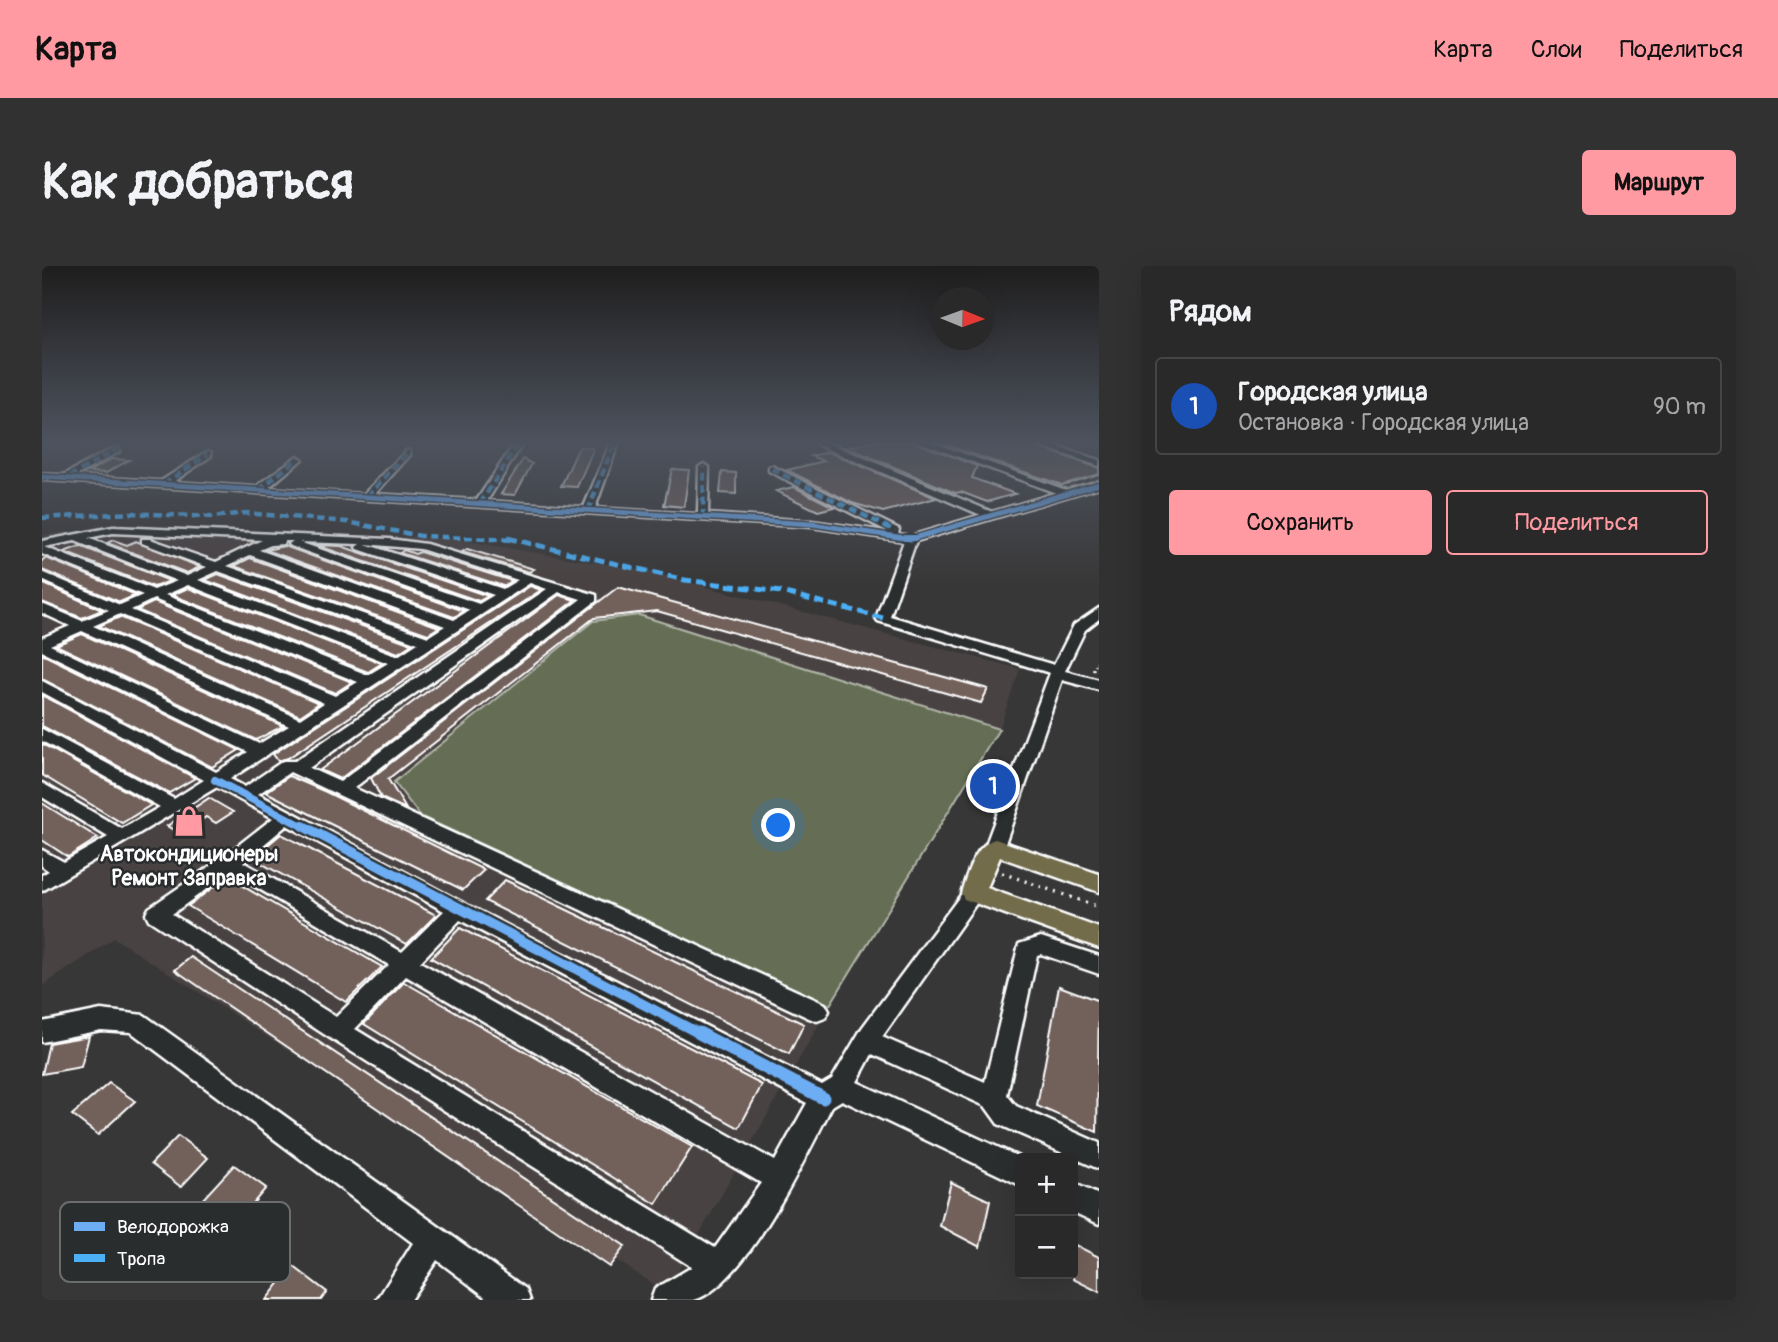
<!DOCTYPE html>
<html lang="ru">
<head>
<meta charset="utf-8">
<style>
	body { margin:0; font-family:Pangolin,sans-serif; background:#323131; color:#f1f3f6 }
	.controls { position:absolute; right:21px; bottom:21px; display:grid; overflow:hidden; border-radius:7px; box-shadow:0 7px 28px #0002 }
	.controls button { width:63px; height:63px; display:grid; place-items:center; padding:0; border:0; border-bottom:2px solid #464546; background:#2a2929; color:#f1f3f6; font:35px sans-serif }
	.compass { position:absolute; left:889px; top:21px; width:63px; height:63px; border-radius:50%; background:#2a2929; box-shadow:0 7px 28px #0002; rotate:91deg }
	.you { position:absolute; left:737px; top:560px; width:24px; height:24px; margin:-18px; border:5px solid #fff; border-radius:50%; background:#1a73e8; box-shadow:0 0 0 10px #1a73e833 }
	.badge { display:grid; place-items:center; width:46px; height:46px; border-radius:50%; background:#ff9aa2; color:#fff; font-size:23px; font-weight:700 }
	.pin { position:absolute; translate:-50% -50%; border:4px solid #fff; box-shadow:0 2px 7px #0006 }
	.list { margin:0; padding:0; list-style:none }
	h2 { display:flex; justify-content:space-between; align-items:center; height:91px; margin:0; padding:0 28px; font-size:30px }
	h2 small { font-size:23px; font-weight:400; color:#a5a6a8 }
	.list li { display:grid; grid-template-columns:46px 1fr auto; gap:21px; align-items:center; box-sizing:border-box; height:98px; margin:0 14px 14px; padding:0 14px; border:2px solid #464546; border-radius:7px }
	.list b { display:block; font-size:26px; white-space:nowrap }
	.list p { margin:0; font-size:23px; white-space:nowrap; color:#a5a6a8 }
	.list em { font-size:23px; font-style:normal; color:#a5a6a8 }
	.actions { display:flex; gap:14px; padding:21px 28px }
	.actions a { flex:1; padding:16px 0; border:2px solid #ff9aa2; border-radius:7px; text-align:center; font-size:24px; color:#ff9aa2 }
	.actions .main { background:#ff9aa2; color:#111 }
	.map { position:relative; flex:none; width:1057px; height:1034px; overflow:hidden; border-radius:7px }
	header { display:flex; align-items:center; gap:42px; box-sizing:border-box; height:98px; padding:0 35px; background:#ff9aa2; color:#111 }
	header strong { font-size:33px }
	nav { display:flex; gap:38px; margin-inline-start:auto; font-size:24px }
	.intro { display:flex; align-items:center; justify-content:space-between; box-sizing:border-box; height:168px; padding:0 42px }
	h1 { margin:0; font-size:49px }
	.button { padding:18px 32px; border-radius:7px; background:#ff9aa2; color:#111; font-size:24px; font-weight:700 }
	main { display:flex; gap:42px; padding:0 42px }
	aside { flex:1; background:#2a2929; border-radius:7px; box-shadow:0 7px 28px #0002 }
	.map>svg:first-child { display:block }
</style>
</head>
<body>
<header>
<strong>Карта</strong>
<nav><a>Карта</a><a>Слои</a><a>Поделиться</a></nav>
</header>
<div class="intro"><h1>Как добраться</h1><a class="button">Маршрут</a></div>
<main>
<div class="map">
<svg width="1057" height="1034" viewBox="0 0 1057 1034">
	<rect width="100%" height="100%" fill="#383737"/>
	<filter id="ink" filterUnits="userSpaceOnUse"><feTurbulence type="fractalNoise" baseFrequency=".0143" numOctaves="2"/><feDisplacementMap in="SourceGraphic" scale="14" xChannelSelector="R" yChannelSelector="G"/><feConvolveMatrix kernelMatrix="1 2 1 2 8 2 1 2 1" color-interpolation-filters="sRGB"/></filter>
	<g filter="url(#ink)">
		<polygon fill="#494342" points="83,260 412,273 604,305 978,403 957,463 597,349 551,355 352,516 378,550 788,739 624,1026 72,672 0,720 0,269"/>
		<polygon fill="#656e54" stroke="#b2b6aa" stroke-width="2" points="597,349 957,463 788,739 378,550 352,516 551,355"/>
		<g fill="#72605a" stroke="#fff" stroke-width="2">
			<polygon points="834,175 871,175 935,200 930,212 973,228 945,236 919,226 913,227 805,181"/>
			<polygon points="893,175 981,176 1057,202 1057,208 1020,219"/>
			<polygon points="537,181 552,182 535,221 519,220"/>
			<polygon points="786,186 894,232 841,246 810,237 745,204 782,195 769,190"/>
			<polygon points="70,193 87,194 64,207 47,206"/>
			<polygon points="481,193 490,198 473,229 459,228"/>
			<polygon points="630,203 647,204 642,241 622,239"/>
			<polygon points="680,206 694,207 694,228 678,227"/>
			<polygon points="752,221 792,241 776,245 734,225"/>
			<polygon points="71,274 85,279 94,275 158,301 145,307 65,277"/>
			<polygon points="274,279 299,280 446,330 437,335"/>
			<polygon points="38,280 128,315 112,321 22,286"/>
			<polygon points="242,280 248,282 422,345 412,351 224,284"/>
			<polygon points="425,283 492,303 487,306 420,286"/>
			<polygon points="362,284 373,288 378,286 470,315 461,320 358,287"/>
			<polygon points="4,292 94,329 78,336 0,304 0,294"/>
			<polygon points="208,292 397,361 386,368 192,300"/>
			<polygon points="176,308 370,378 356,387 163,314"/>
			<polygon points="0,317 60,344 40,352 0,336"/>
			<polygon points="488,320 499,324 246,492 236,495 231,488"/>
			<polygon points="576,321 946,423 939,437 615,345 552,352 346,513 364,543 339,532 329,512"/>
			<polygon points="146,322 340,397 326,406 130,329"/>
			<polygon points="517,329 533,334 298,513 278,504"/>
			<polygon points="112,336 310,416 293,427 95,344"/>
			<polygon points="78,351 277,437 258,450 57,360"/>
			<polygon points="40,368 241,460 214,474 14,379"/>
			<polygon points="0,388 197,484 170,501 0,413"/>
			<polygon points="0,429 153,512 127,527 0,460"/>
			<polygon points="0,478 109,539 80,557 0,509"/>
			<polygon points="247,510 284,526 442,604 421,624 224,526"/>
			<polygon points="167,532 191,546 174,557 164,551 138,568 125,560"/>
			<polygon points="0,537 56,572 26,591 0,574"/>
			<polygon points="239,568 394,649 365,678 210,592"/>
			<polygon points="185,611 340,701 304,736 146,640"/>
			<polygon points="463,614 762,758 747,788 443,635"/>
			<polygon points="418,662 720,819 697,862 389,692"/>
			<polygon points="149,691 583,980 567,1001 133,704"/>
			<polygon points="362,716 650,881 614,938 322,758"/>
			<polygon points="1017,720 1057,735 1055,866 995,840"/>
			<polygon points="47,770 39,801 0,808 7,777"/>
			<polygon points="67,817 93,835 56,869 30,849"/>
			<polygon points="136,870 166,892 139,921 109,898"/>
			<polygon points="192,899 224,922 191,961 158,936"/>
			<polygon points="909,916 948,935 938,981 898,960"/>
			<polygon points="1031,978 1057,991 1057,1026 1031,1013"/>
			<polygon points="251,1000 285,1026 279,1034 224,1034"/>
		</g>
		<g fill="none" stroke-linecap="round" stroke-linejoin="round">
			<defs>
				<g id="minor">
					<polygon points="474,175 482,175 445,235 542,241 568,178 572,175 576,178 553,242 656,248 657,201 662,198 667,201 666,248 770,255 847,266 727,205 727,201 730,200 857,263 856,268 869,270 939,249 776,179 776,175 782,175 950,246 1014,227 874,175 886,175 1024,224 1057,215 1057,221 874,275 848,350 1012,399 1032,359 1057,342 1057,353 1043,364 1023,405 1057,414 1057,424 1020,414 960,586 946,586 943,581 1008,407 836,355 834,352 862,275 770,261 0,214 0,208 22,209 75,180 78,185 34,210 119,215 166,185 169,186 169,190 131,216 214,221 255,190 260,193 258,195 226,222 322,228 365,184 368,185 368,189 333,228 435,234"/>
					<polygon points="985,175 997,175 1057,194 1057,200"/>
					<path d="M71 261 347 273 384 278 554 329V335L312 522 783 738 787 745 783 752 775 755 767 752 248 506 216 528 423 638 780 819 790 813 820 762 924 622H938L941 627 938 632 840 771 943 816 977 678 999 671 1057 690V708L999 688 995 689 965 829 974 840 1057 877V903L956 858 943 840 830 788 815 816 979 892 978 919 800 834 790 840C766 887 703 1020 652 1034 640 1034 621 1034 609 1034L613 1023 650 1001 288 772 107 654 104 648 107 642 180 592 231 552 175 521 0 625V609L7 605 0 600V584L22 596 66 571 0 531V517L80 563 118 541 0 475V463L132 533 162 514 0 426V415L174 506 206 486 0 385V372L28 360 0 347V338L40 355 67 344 0 314V306L78 339 101 329 0 288V275ZM71 267 220 274 174 296 108 273H100V277L165 301 145 310 46 272ZM33 275 135 315 112 324 2 281ZM242 275H251L247 278 249 280 428 344 412 354 217 284 229 279 241 278ZM257 276 318 278 314 281 316 283 452 329 437 338ZM323 278 379 283 476 314 461 323ZM208 289 403 360 386 371 185 300ZM176 305 376 377 356 390 156 314ZM488 317 505 323 253 495H241L203 521 188 513ZM146 319 346 397 326 409 123 329ZM517 326 539 333 298 516 267 502ZM112 333 316 416 293 430 89 344ZM78 348 282 437 258 453 51 360ZM40 365 247 460 217 478 8 379ZM245 559 402 645 360 686 201 596ZM188 606 347 699 294 751 130 648ZM418 654 765 837 733 895 378 696ZM364 710 719 917 673 982 313 763Z"/>
					<polygon points="59,744 102,749 484,1023 488,1034 448,1034 395,994 368,1034 335,1034 371,977 89,766 59,764 0,776 0,756"/>
					<polygon points="1031,917 1057,929 1057,958 1031,946"/>
				</g>
				<path id="major" d="M953 573 1057 608V626L958 591 945 622 1057 662V682L922 633 919 627C925 609 932 579 953 573Z"/>
			</defs>
			<use href="#minor" stroke="#fff" stroke-width="5"/>
			<use href="#major" stroke="#fff" stroke-width="5"/>
			<polyline stroke="#fff" stroke-width="2" stroke-dasharray="1 2.5" stroke-linecap="butt" points="1053,400 1057,391"/>
			<polyline stroke="#fff" stroke-width="2.5" stroke-dasharray="2 5" stroke-linecap="butt" points="1051,404 1054,398"/>
			<polyline stroke="#fff" stroke-width="3.5" stroke-dasharray="2 6" stroke-linecap="butt" points="960,607 1057,641"/>
			<use href="#minor" fill="#2a2d2e" fill-rule="evenodd"/>
			<use href="#major" fill="#726c4b" fill-rule="evenodd"/>
			<g stroke="#4cb0f7" stroke-width="4.5" stroke-dasharray="8 4.5" stroke-linecap="butt">
				<polyline points="730,203 853,265"/>
				<polyline points="27,211 75,183"/>
				<polyline points="122,218 166,188"/>
				<polyline points="217,224 255,193"/>
				<polyline points="325,231 365,187"/>
				<polyline points="438,238 478,175"/>
				<polyline points="546,245 572,178"/>
				<polyline points="0,252 90,247 170,251 204,247 305,256 379,270 472,274"/>
				<polyline points="661,252 662,201"/>
			</g>
			<polyline stroke="#4cb0f7" stroke-width="5" stroke-dasharray="10 5" stroke-linecap="butt" points="465,272 643,314 739,326 841,352"/>
			<defs>
				<polyline id="cycleway-far4" points="0,211 770,258 869,273 1057,218"/>
				<polyline id="cycleway-far3" points="863,272 872,272"/>
				<polyline id="cycleway-far2" points="173,514 264,562"/>
				<polyline id="cycleway-far1" points="261,560 660,769"/>
				<polyline id="cycleway" points="657,767 781,832"/>
			</defs>
			<use href="#cycleway-far4" stroke="#2a2d2e" stroke-width="8"/>
			<use href="#cycleway-far3" stroke="#2a2d2e" stroke-width="10"/>
			<use href="#cycleway-far2" stroke="#2a2d2e" stroke-width="12"/>
			<use href="#cycleway-far1" stroke="#2a2d2e" stroke-width="15"/>
			<use href="#cycleway" stroke="#2a2d2e" stroke-width="18"/>
			<use href="#cycleway-far4" stroke="#6dadf4" stroke-width="5"/>
			<use href="#cycleway-far3" stroke="#6dadf4" stroke-width="6"/>
			<use href="#cycleway-far2" stroke="#6dadf4" stroke-width="8"/>
			<use href="#cycleway-far1" stroke="#6dadf4" stroke-width="10"/>
			<use href="#cycleway" stroke="#6dadf4" stroke-width="13"/>
		</g>
	</g>
	<linearGradient id="sky" x2="0" y2="1"><stop stop-color="#1f1e1e"/><stop offset="0.55" stop-color="#4d535e"/><stop offset="1" stop-color="#4d535e" stop-opacity="0"/></linearGradient>
	<rect width="1057" height="320" fill="url(#sky)"/>
	<defs>
		<symbol id="shop-bare" viewBox="-9 -9 18 18"><path d="M-5-2.5h2.3a2.7 3.5 0 0 1 5.4 0H5L5.5 6h-11ZM-1.5-2.5h3a1.5 2.3 0 0 0-3 0Z" fill="#ff9aa2" stroke="#2a2d2e" stroke-width="2.5" paint-order="stroke"/></symbol>
	</defs>
	<g fill-rule="evenodd">
		<use href="#shop-bare" x="125" y="533" width="44" height="44"/>
	</g>
	<g text-anchor="middle" dominant-baseline="central" stroke-width="5" stroke-linejoin="round" paint-order="stroke">
		<g font-size="21" font-weight="bold" fill="#fff" stroke="#2a2d2e">
			<text x="147" y="588">Автокондиционеры<tspan x="147" dy="24">Ремонт Заправка</tspan></text>
		</g>
	</g>
	<rect x="18" y="936" width="230" height="80" rx="10" fill="#2a2d2e" stroke="#6a6c6d" stroke-width="2"/>
	<rect x="32" y="956" width="31" height="9" fill="#6dadf4"/>
	<rect x="32" y="988" width="31" height="8" fill="#4cb0f7"/>
	<g font-size="19" fill="#fff">
		<text x="75" y="967">Велодорожка</text>
		<text x="75" y="999">Тропа</text>
	</g>
</svg>
<div class="controls">
<button>+</button>
<button>−</button>
</div>
<svg class="compass" viewBox="-18 -18 36 36"><path d="M0-13l5 13h-10z" fill="#e53935"/><path d="M0 13l5-13h-10z" fill="#a5a6a8"/></svg>
<div class="you"></div>
<div class="pin badge" style="left:951px;top:520px;background:#1a4fb4">1</div>
</div>
<aside>
<h2>Рядом<small></small></h2>
<ul class="list">
<li><span class="badge" style="background:#1a4fb4">1</span><div><b>Городская улица</b><p>Остановка · Городская улица</p></div><em>90 m</em></li>
</ul>
<div class="actions"><a class="main">Сохранить</a><a>Поделиться</a></div>
</aside>
</main>
</body>
</html>
